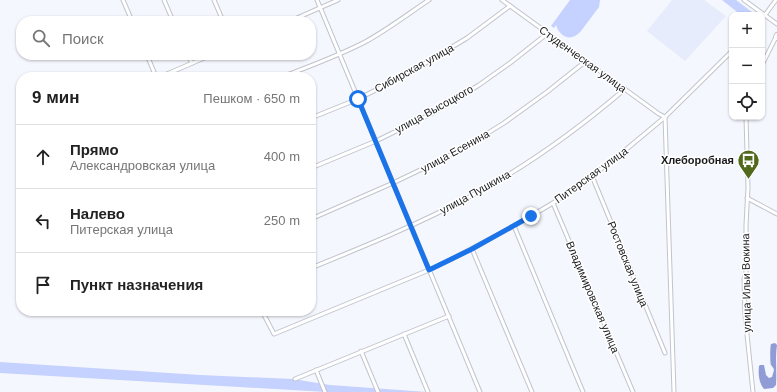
<!DOCTYPE html>
<html lang="ru">
<head>
<meta charset="utf-8">
<style>
	body { margin:0; font-family:Arial,sans-serif; background:#f6f6f6; color:#222 }
	.controls { position:absolute; right:12px; top:12px; display:grid; overflow:hidden; border-radius:8px; box-shadow:0 1px 3px #0004 }
	.controls button { width:36px; height:36px; display:grid; place-items:center; padding:0; border:0; border-bottom:1px solid #e0e0e0; background:#fff; color:#222; font:20px sans-serif }
	.stop { position:absolute; width:12px; height:12px; margin:-9px; border:3px solid #1a73e8; border-radius:50%; background:#fff }
	.stop.end { background:#1a73e8; border-color:#fff; box-shadow:0 1px 4px #0008 }
	.list { margin:0; padding:0; list-style:none }
	h2 { display:flex; justify-content:space-between; align-items:center; height:52px; margin:0; padding:0 16px; font-size:17px }
	h2 small { font-size:13px; font-weight:400; color:#767676 }
	.list li { display:grid; grid-template-columns:26px 1fr auto; gap:12px; align-items:center; box-sizing:border-box; height:64px; padding:0 16px; border-top:1px solid #e0e0e0 }
	.list b { display:block; font-size:15px; white-space:nowrap }
	.list p { margin:0; font-size:13px; white-space:nowrap; color:#767676 }
	.list em { font-size:13px; font-style:normal; color:#767676 }
	.icon { flex:none; width:22px; height:22px; fill:none; stroke:currentColor; stroke-width:2; stroke-linecap:round; stroke-linejoin:round }
	.map { position:relative; flex:none; width:777px; height:392px; overflow:hidden }
	.search { position:absolute; background:#fff; box-shadow:0 1px 3px #0004; left:16px; top:16px; width:300px; height:44px; display:flex; align-items:center; gap:10px; box-sizing:border-box; padding:0 14px; border-radius:16px; color:#767676; font-size:15px }
	.panel { position:absolute; background:#fff; box-shadow:0 1px 3px #0004; left:16px; top:72px; width:300px; height:244px; border-radius:16px }
	.map>svg:first-child { display:block }
</style>
</head>
<body>
<div class="map">
<svg width="777" height="392" viewBox="0 0 777 392">
	<rect width="100%" height="100%" fill="#f5f7fe"/>
	<polygon fill="#e7ecfd" points="672,0 704,0 726,16 685,61 647,31"/>
	<g fill="#c5d1fe">
		<path d="M570 0H600L599 7 581 31C572 42 560 38 556 25L554 28 551 26Z"/>
		<polygon points="722,0 736,0 756,15 741,15"/>
		<polygon points="0,362 200,375 293,379 330,385 427,392 326,392 0,373"/>
	</g>
	<path fill="#8f9cd5" d="M775 343 777 345C775 359 777 371 776 385L773 388 764 389C759 383 758 374 759 366L760 365H764L766 375 769 378 772 377 774 370C774 368 772 367 771 365 770 363 770 347 771 344Z"/>
	<g fill="none" stroke-linecap="round" stroke-linejoin="round">
		<defs>
			<g id="street">
				<polyline points="123,0 132,21"/>
				<polyline points="164,0 173,21"/>
				<polyline points="214,0 223,21"/>
				<polyline points="317,0 480,392"/>
				<polyline points="502,0 659,114 665,117 674,392"/>
				<polyline points="744,0 777,24"/>
				<polyline points="762,19 776,0"/>
				<polyline points="290,21 338,0"/>
				<polyline points="147,55 156,77"/>
				<polyline points="188,55 192,63"/>
				<polyline points="762,65 776,37"/>
				<polyline points="160,77 211,55"/>
				<path d="M282 77C310 66 338 56 365 42 387 30 408 14 429 0"/>
				<polyline points="746,117 748,188 746,225 746,274 744,279 745,315 753,392"/>
				<polyline points="311,118 358,99 409,73 467,38 510,6"/>
				<polyline points="311,168 376,141 431,114 479,85 510,63 548,33"/>
				<polyline points="592,176 665,353"/>
				<polyline points="747,198 777,214"/>
				<polyline points="553,203 633,392"/>
				<polyline points="311,219 393,183 445,158 475,141 504,123 547,92 586,61"/>
				<polyline points="514,226 583,392"/>
				<polyline points="472,249 532,392"/>
				<path d="M311 268C365 246 419 224 471 196 526 167 577 130 625 89"/>
				<polyline points="262,311 274,334 429,270 450,260 514,226 553,203 611,162 665,117 732,51"/>
				<polyline points="404,334 428,392"/>
				<polyline points="361,351 378,392"/>
				<polyline points="316,370 325,392"/>
				<polyline points="295,379 449,316"/>
			</g>
			<polyline id="secondary" points="777,35 776,37 777,38"/>
		</defs>
		<use href="#street" stroke="#c2c4cd" stroke-width="5"/>
		<use href="#secondary" stroke="#c2c4cd" stroke-width="6"/>
		<use href="#street" stroke="#fff" stroke-width="3"/>
		<use href="#secondary" stroke="#fff" stroke-width="4"/>
	</g>
	<g fill="none" stroke-linecap="round" stroke-linejoin="round">
		<polyline stroke="#1a73e8" stroke-width="5" points="358,99 429,270 472,249 531,216"/>
	</g>
	<defs>
		<symbol id="bus-pin" viewBox="-11 -11 22 30"><path d="M0 17L-7.5 6A9.5 9.5 0 1 1 7.5 6Z" fill="#51691a" stroke="#fff"/><path d="M-5-6H5V4H4V6H2V4H-2V6H-4V4H-5ZM-3.5-4V0h7V-4ZM-3.5 1.2v1.5H-2V1.2ZM2 1.2v1.5H3.5V1.2Z" fill="#fff"/></symbol>
	</defs>
	<g fill-rule="evenodd">
		<use href="#bus-pin" x="736" y="148" width="25" height="34"/>
	</g>
	<g text-anchor="middle" dominant-baseline="central" stroke-width="3" stroke-linejoin="round" paint-order="stroke">
		<g font-size="11" fill="#18191c" stroke="#fff">
			<text transform="translate(583 59) rotate(36)">Студенческая улица</text>
			<text transform="translate(414 68) rotate(-29)">Сибирская улица</text>
			<text transform="translate(434 109) rotate(-29)">улица Высоцкого</text>
			<text transform="translate(455 151) rotate(-29)">улица Есенина</text>
			<text transform="translate(591 175) rotate(-36)">Питерская улица</text>
			<text transform="translate(475 192) rotate(-29)">улица Пушкина</text>
			<text transform="translate(628 264) rotate(68)">Ростовская улица</text>
			<text transform="translate(746 283) rotate(-91)">улица Ильи Вокина</text>
			<text transform="translate(593 297) rotate(67)">Владимировская улица</text>
		</g>
		<g font-size="11" font-weight="bold" fill="#18191c" stroke="#fff" text-anchor="end">
			<text x="734" y="160">Хлеборобная</text>
		</g>
	</g>
</svg>
<div class="controls">
<button>+</button>
<button>−</button>
<button><svg class="icon" aria-label="locate" viewBox="0 0 24 24"><circle cx="12" cy="12" r="6"/><path d="M12 2v4M12 18v4M2 12h4M18 12h4"/></svg></button>
</div>
<div class="stop" style="left:358px;top:99px"></div>
<div class="stop end" style="left:531px;top:216px"></div>
<div class="search"><svg class="icon" aria-label="search" viewBox="0 0 24 24"><circle cx="10" cy="10" r="6"/><path d="M15 15l6 6"/></svg>Поиск</div>
<section class="panel">
<h2>9 мин<small>Пешком · 650 m</small></h2>
<ul class="list">
<li><svg class="icon" aria-label="ahead" viewBox="0 0 24 24"><path d="M12 20V5M6 11l6-6 6 6"/></svg><div><b>Прямо</b><p>Александровская улица</p></div><em>400 m</em></li>
<li><svg class="icon" aria-label="left" viewBox="0 0 24 24"><path d="M17 20v-9H6M10 6l-5 5 5 5"/></svg><div><b>Налево</b><p>Питерская улица</p></div><em>250 m</em></li>
<li><svg class="icon" aria-label="arrive" viewBox="0 0 24 24"><path d="M6 21V4h12l-3 4 3 4H6"/></svg><div><b>Пункт назначения</b></div></li>
</ul>
</section>
</div>
</body>
</html>
